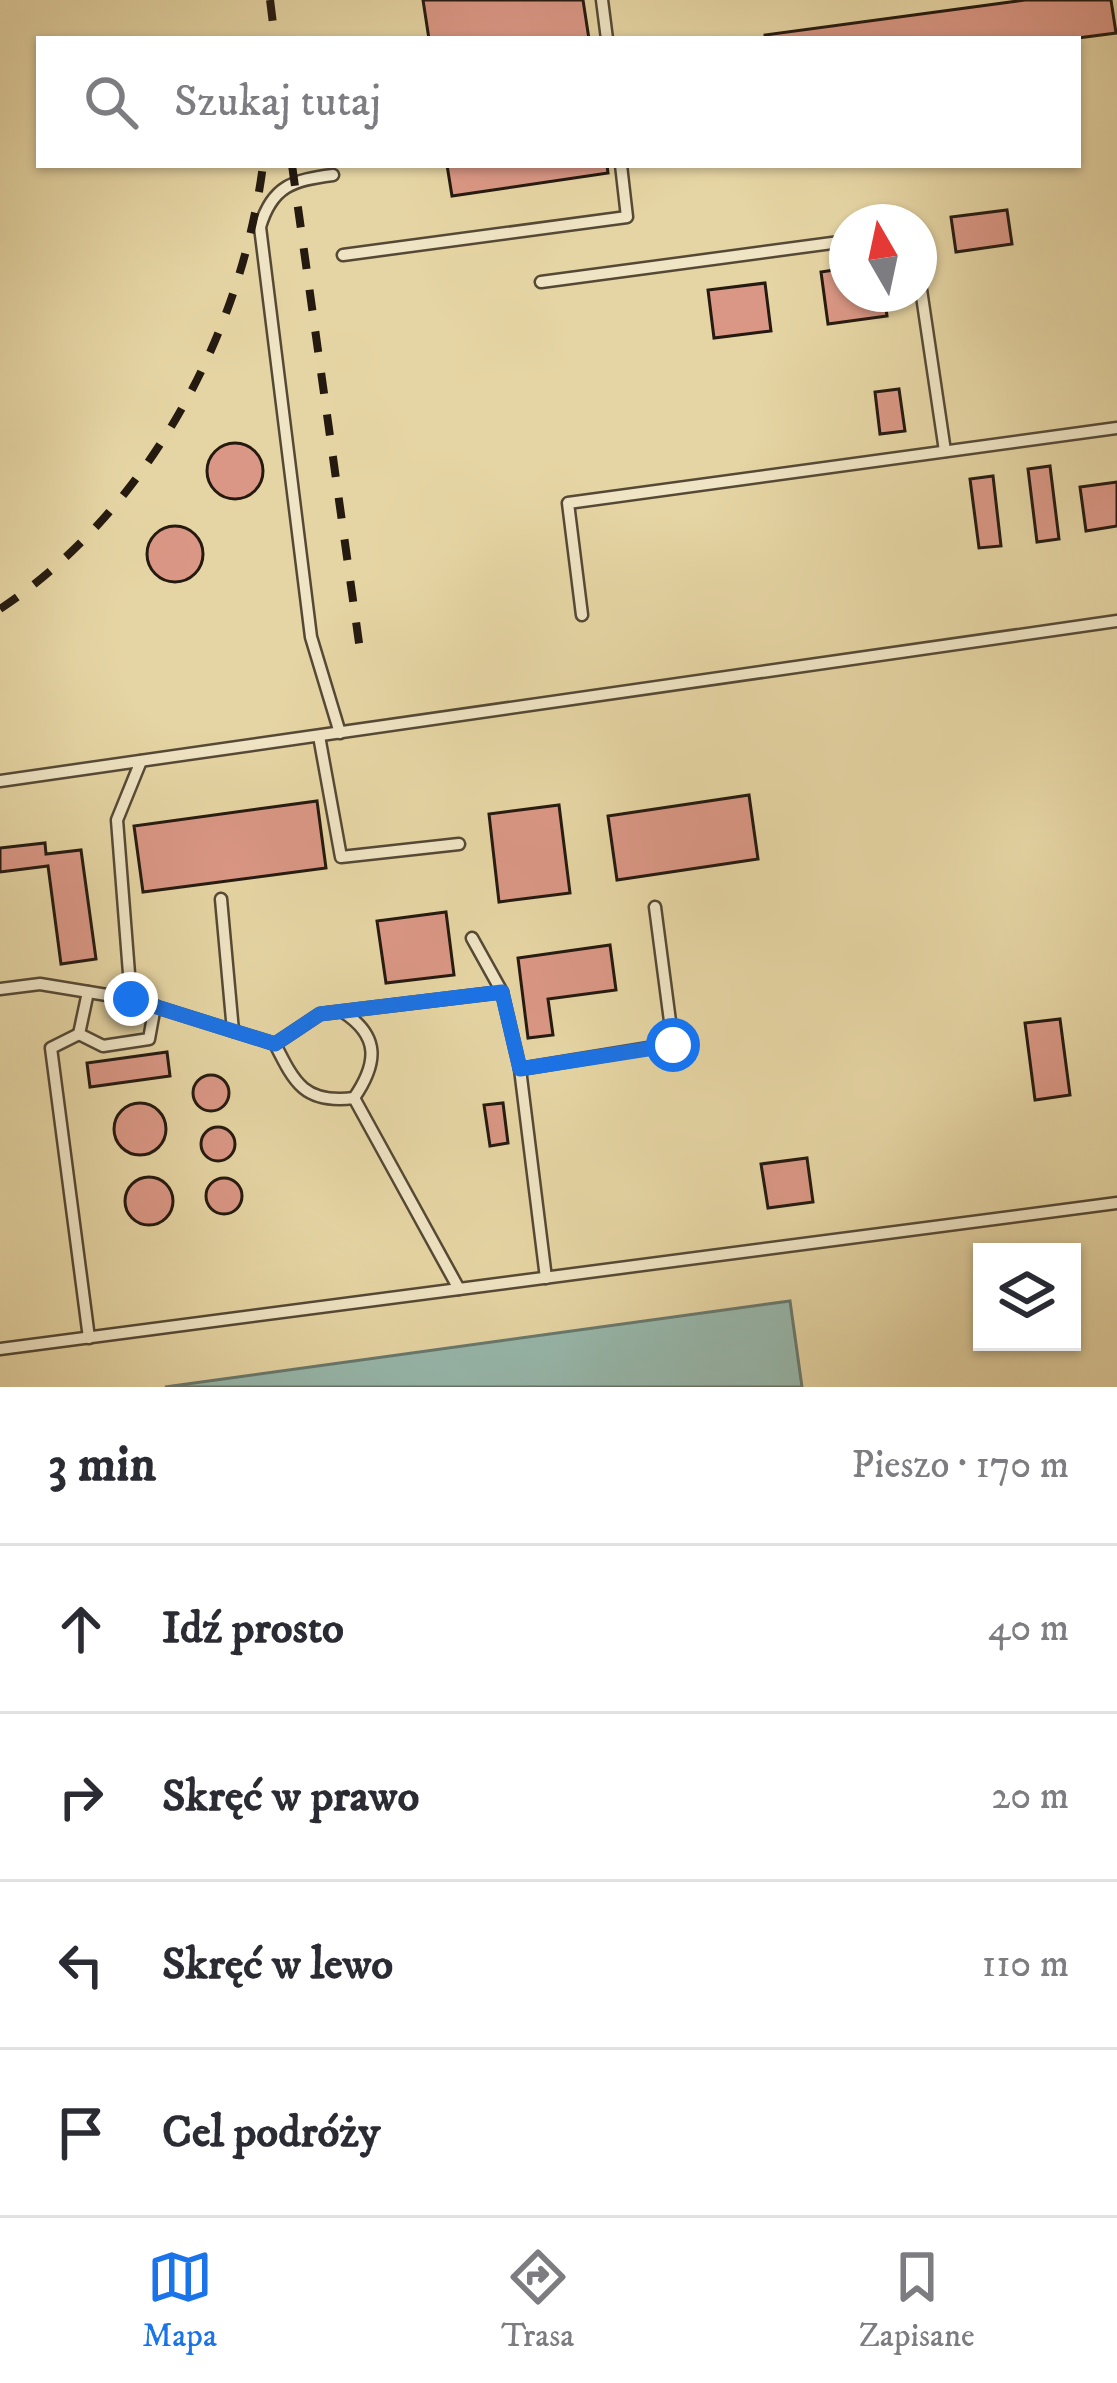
<!DOCTYPE html>
<html lang="pl">
<head>
<meta charset="utf-8">
<style>
	body { margin:0; font-family:"IM FELL DW Pica",serif; background:#f7f7f7; color:#2b2b33 }
	.controls { position:absolute; right:36px; bottom:36px; display:grid; overflow:hidden; border-radius:0px; box-shadow:0 3px 9px #0004 }
	.controls button { width:108px; height:108px; display:grid; place-items:center; padding:0; border:0; border-bottom:3px solid #e1e1e2; background:#fff; color:#2b2b33; font:60px sans-serif }
	.compass { position:absolute; left:829px; top:204px; width:108px; height:108px; border-radius:50%; background:#fff; box-shadow:0 3px 9px #0004; rotate:351deg }
	.stop { position:absolute; width:36px; height:36px; margin:-27px; border:9px solid #1a73e8; border-radius:50%; background:#fff }
	.stop.end { background:#1a73e8; border-color:#fff; box-shadow:0 3px 12px #0008 }
	.list { margin:0; padding:0; list-style:none }
	h2 { display:flex; justify-content:space-between; align-items:center; height:156px; margin:0; padding:0 48px; font-size:51px }
	h2 small { font-size:39px; font-weight:400; color:#7c7c81 }
	.list li { display:grid; grid-template-columns:78px 1fr auto; gap:36px; align-items:center; box-sizing:border-box; height:168px; padding:0 48px; border-top:3px solid #e1e1e2 }
	.list b { display:block; font-size:45px; white-space:nowrap }
	.list em { font-size:39px; font-style:normal; color:#7c7c81 }
	.icon { flex:none; width:66px; height:66px; fill:none; stroke:currentColor; stroke-width:2; stroke-linecap:round; stroke-linejoin:round }
	.map { position:relative; flex:none; width:1117px; height:1387px; overflow:hidden }
	.search { position:absolute; background:#fff; box-shadow:0 3px 9px #0004; left:36px; right:36px; top:36px; height:132px; display:flex; align-items:center; gap:30px; box-sizing:border-box; padding:0 42px; border-radius:0px; color:#7c7c81; font-size:45px }
	.sheet { height:828px; background:#fff }
	nav { display:flex; justify-content:space-around; align-items:center; box-sizing:border-box; height:168px; border-top:3px solid #e1e1e2; background:#fff; font-size:33px; color:#7c7c81 }
	nav a { display:grid; justify-items:center; gap:6px }
	nav .on { color:#1a73e8 }
	.map>svg:first-child { display:block }
</style>
</head>
<body>
<div class="map">
<svg width="1117" height="1387" viewBox="0 0 1117 1387">
	<rect width="100%" height="100%" fill="#e6d5a4"/>
	<filter id="stains"><feTurbulence type="fractalNoise" baseFrequency=".00167" numOctaves="4"/><feColorMatrix values="0 0 0 0 .2 0 0 0 0 .09 0 0 0 0 .02 0 0 0 .5 -.17"/></filter>
	<radialGradient id="worn" r=".72"><stop offset=".6" stop-color="#630" stop-opacity="0"/><stop offset="1" stop-color="#630" stop-opacity=".3"/></radialGradient>
	<polygon fill="#97b8ac" stroke="#69796e" stroke-width="3" points="790,1301 802,1387 165,1387"/>
	<g fill="#da9785" stroke="#251a10" stroke-width="3">
		<polygon points="423,0 583,0 589,39 429,39"/>
		<polygon points="1025,0 1111,0 1116,33 1070,39 765,39 765,35"/>
		<polygon points="447,165 607,165 608,173 452,196"/>
		<polygon points="1007,210 1012,244 956,252 951,217"/>
		<polygon points="847,268 847,294 884,294 887,316 828,324 821,272"/>
		<polygon points="765,283 771,331 714,338 708,290"/>
		<polygon points="899,389 905,431 880,434 875,392"/>
		<circle cx="235" cy="471" r="28"/>
		<polygon points="1050,466 1059,539 1037,542 1028,469"/>
		<polygon points="993,476 1001,546 979,548 970,479"/>
		<polygon points="1117,482 1117,526 1086,531 1080,487"/>
		<circle cx="175" cy="554" r="28"/>
		<polygon points="749,795 758,859 617,880 608,816"/>
		<polygon points="317,801 326,868 143,892 134,826"/>
		<polygon points="559,805 570,893 499,902 489,814"/>
		<polygon points="45,843 46,854 81,850 96,959 61,964 48,866 0,872 0,848"/>
		<polygon points="446,912 454,975 386,983 377,921"/>
		<polygon points="610,945 616,990 548,999 553,1035 528,1038 518,958"/>
		<polygon points="1060,1019 1070,1095 1035,1100 1025,1023"/>
		<polygon points="167,1052 170,1076 90,1087 87,1063"/>
		<circle cx="211" cy="1093" r="18"/>
		<polygon points="503,1103 508,1143 490,1146 484,1105"/>
		<circle cx="140" cy="1129" r="26"/>
		<circle cx="218" cy="1144" r="17"/>
		<polygon points="807,1158 813,1202 768,1208 761,1164"/>
		<circle cx="149" cy="1201" r="24"/>
		<circle cx="224" cy="1196" r="18"/>
	</g>
	<g fill="none" stroke-linecap="round" stroke-linejoin="round">
		<defs>
			<g id="lane">
				<polyline points="602,0 607,39"/>
				<path d="M333 175C293 180 272 186 260 227L311 637 340 733"/>
				<polyline points="343,255 627,217 621,165"/>
				<polyline points="919,276 945,451"/>
				<polyline points="541,282 847,241"/>
				<polyline points="582,615 568,503 1117,428"/>
				<polyline points="319,736 341,857 459,844"/>
				<polyline points="0,781 1117,621"/>
				<polyline points="221,899 233,1031"/>
				<polyline points="0,989 40,984 131,999 117,820 141,761"/>
				<polyline points="88,992 79,1034 103,1046 149,1039 155,1006"/>
				<polyline points="502,992 520,1069 673,1044 655,907"/>
				<polyline points="131,999 275,1044 320,1014 502,992 472,938"/>
				<path d="M343 1012C380 1036 378 1063 354 1098"/>
				<polyline points="79,1034 51,1048 89,1338"/>
				<path d="M275 1044C295 1084 305 1104 354 1098L459 1289"/>
				<polyline points="520,1069 546,1278"/>
				<polyline points="0,1349 1117,1203"/>
			</g>
		</defs>
		<use href="#lane" stroke="#554935" stroke-width="15"/>
		<use href="#lane" stroke="#efe4c4" stroke-width="10"/>
		<g stroke="#251a10" stroke-width="8" stroke-dasharray="21 21" stroke-linecap="butt">
			<polyline points="270,0 275,39"/>
			<polyline points="292,165 360,650"/>
			<path d="M0 609C146 512 241 337 263 165"/>
		</g>
	</g>
	<g fill="none" stroke-linecap="round" stroke-linejoin="round">
		<polyline stroke="#1a73e8" stroke-width="15" points="131,999 275,1044 320,1014 502,992 520,1069 673,1045"/>
	</g>
	<rect width="100%" height="100%" filter="url(#stains)"/>
	<rect width="100%" height="100%" fill="url(#worn)"/>
</svg>
<div class="controls">
<button><svg class="icon" aria-label="layers" viewBox="0 0 24 24"><path d="M12 4l9 5-9 5-9-5zM3 14l9 5 9-5"/></svg></button>
</div>
<svg class="compass" viewBox="-18 -18 36 36"><path d="M0-13l5 13h-10z" fill="#e53935"/><path d="M0 13l5-13h-10z" fill="#7c7c81"/></svg>
<div class="stop" style="left:673px;top:1045px"></div>
<div class="stop end" style="left:131px;top:999px"></div>
<div class="search"><svg class="icon" aria-label="search" viewBox="0 0 24 24"><circle cx="10" cy="10" r="6"/><path d="M15 15l6 6"/></svg>Szukaj tutaj</div>
</div>
<section class="sheet">
<h2>3 min<small>Pieszo · 170 m</small></h2>
<ul class="list">
<li><svg class="icon" aria-label="ahead" viewBox="0 0 24 24"><path d="M12 20V5M6 11l6-6 6 6"/></svg><div><b>Idź prosto</b></div><em>40 m</em></li>
<li><svg class="icon" aria-label="right" viewBox="0 0 24 24"><path d="M7 20v-9h11M14 6l5 5-5 5"/></svg><div><b>Skręć w prawo</b></div><em>20 m</em></li>
<li><svg class="icon" aria-label="left" viewBox="0 0 24 24"><path d="M17 20v-9H6M10 6l-5 5 5 5"/></svg><div><b>Skręć w lewo</b></div><em>110 m</em></li>
<li><svg class="icon" aria-label="arrive" viewBox="0 0 24 24"><path d="M6 21V4h12l-3 4 3 4H6"/></svg><div><b>Cel podróży</b></div></li>
</ul>
</section>
<nav>
<a class="on"><svg class="icon" aria-label="map" viewBox="0 0 24 24"><path d="M3 6l6-2 6 2 6-2v14l-6 2-6-2-6 2zM9 4v14M15 6v14"/></svg>Mapa</a>
<a><svg class="icon" aria-label="directions" viewBox="0 0 24 24"><path d="M12 3l9 9-9 9-9-9zM9 14v-3h6M13 9l2 2-2 2"/></svg>Trasa</a>
<a><svg class="icon" aria-label="saved" viewBox="0 0 24 24"><path d="M7 4h10v16l-5-4-5 4z"/></svg>Zapisane</a>
</nav>
</body>
</html>
